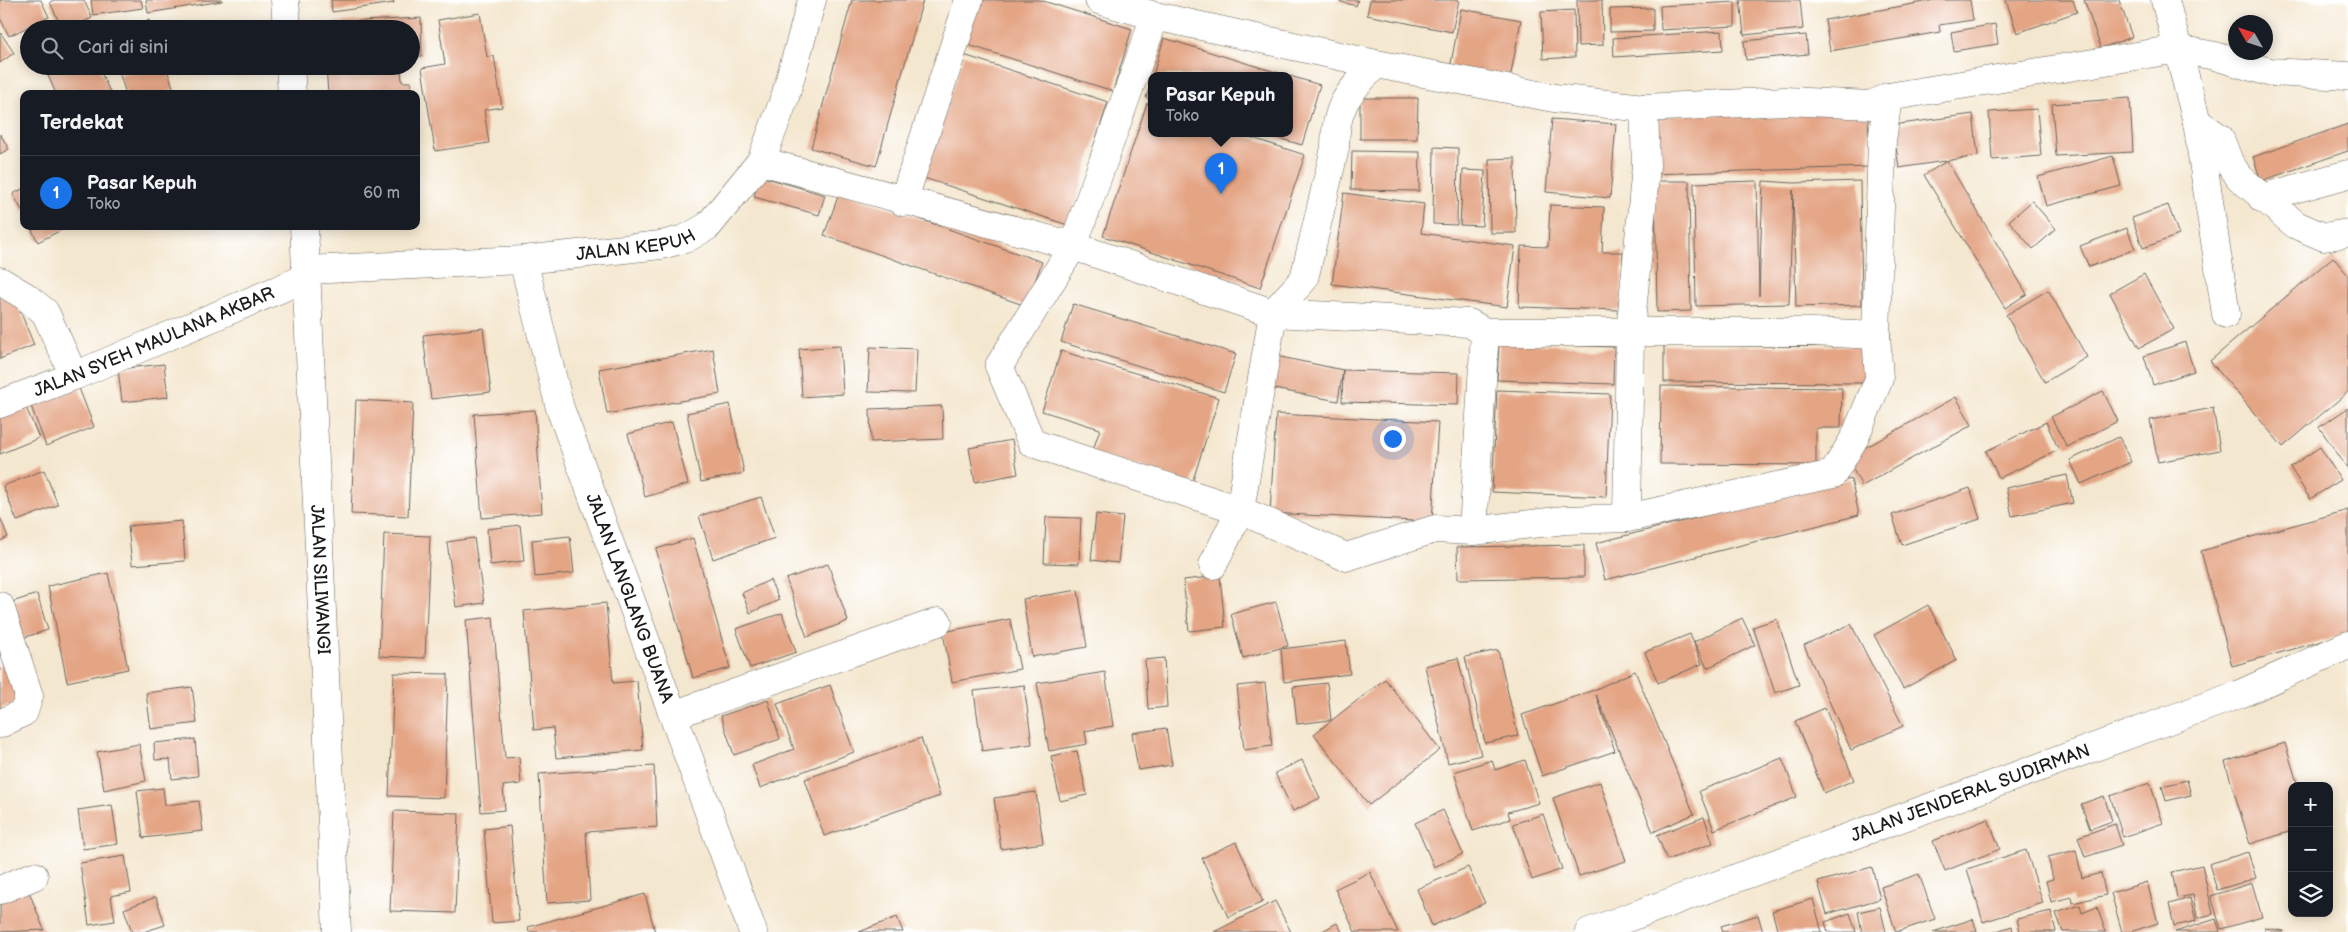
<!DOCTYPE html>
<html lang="id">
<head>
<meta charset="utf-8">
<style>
	body { margin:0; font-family:"Balsamiq Sans",sans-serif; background:#20242c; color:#f1f3f6 }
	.controls { position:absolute; right:15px; bottom:15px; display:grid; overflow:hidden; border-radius:10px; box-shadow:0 2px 12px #0003 }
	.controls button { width:45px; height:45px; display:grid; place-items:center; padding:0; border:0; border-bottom:1px solid #363941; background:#171b24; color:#f1f3f6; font:25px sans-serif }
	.compass { position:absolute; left:2228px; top:15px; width:45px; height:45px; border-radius:50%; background:#171b24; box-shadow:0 2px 12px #0003; rotate:309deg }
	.you { position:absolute; left:1392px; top:438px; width:18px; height:18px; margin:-12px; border:4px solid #fff; border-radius:50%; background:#1a73e8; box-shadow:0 0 0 8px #1a73e833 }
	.badge { display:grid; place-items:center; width:32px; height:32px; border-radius:50%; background:#1a73e8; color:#fff; font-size:16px; font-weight:700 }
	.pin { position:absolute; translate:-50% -41px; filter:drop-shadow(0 1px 2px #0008) }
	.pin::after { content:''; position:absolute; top:26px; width:18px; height:15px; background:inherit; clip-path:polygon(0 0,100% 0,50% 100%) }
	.popup { position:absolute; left:1148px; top:72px; width:145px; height:65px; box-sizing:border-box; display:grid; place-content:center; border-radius:10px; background:#171b24; filter:drop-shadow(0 1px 4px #0005); font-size:16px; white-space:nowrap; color:#9ea1a6 }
	.popup b { font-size:19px; color:#f1f3f6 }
	.popup::after { content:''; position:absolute; left:50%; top:100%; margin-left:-10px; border:10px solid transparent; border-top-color:#171b24 }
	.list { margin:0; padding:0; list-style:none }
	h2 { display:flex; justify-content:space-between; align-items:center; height:65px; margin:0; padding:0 20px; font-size:21px }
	h2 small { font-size:16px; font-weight:400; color:#9ea1a6 }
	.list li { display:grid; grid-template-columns:32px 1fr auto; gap:15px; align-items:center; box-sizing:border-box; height:75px; padding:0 20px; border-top:1px solid #363941 }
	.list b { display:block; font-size:19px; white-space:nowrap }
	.list p { margin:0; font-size:16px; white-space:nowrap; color:#9ea1a6 }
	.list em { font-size:16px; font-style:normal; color:#9ea1a6 }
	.icon { flex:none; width:28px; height:28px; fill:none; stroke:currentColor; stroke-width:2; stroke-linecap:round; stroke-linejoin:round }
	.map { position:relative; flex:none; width:2348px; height:932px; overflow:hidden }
	.search { position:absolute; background:#171b24; box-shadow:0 2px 12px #0003; left:20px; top:20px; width:400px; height:55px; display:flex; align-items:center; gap:12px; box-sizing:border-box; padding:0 18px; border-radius:28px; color:#9ea1a6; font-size:19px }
	.panel { position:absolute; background:#171b24; box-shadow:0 2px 12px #0003; left:20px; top:90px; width:400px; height:140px; border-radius:10px }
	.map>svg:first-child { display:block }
</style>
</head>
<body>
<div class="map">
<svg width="2348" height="932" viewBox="0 0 2348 932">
	<rect width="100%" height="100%" fill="#fff"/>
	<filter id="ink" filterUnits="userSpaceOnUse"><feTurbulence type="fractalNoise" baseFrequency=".02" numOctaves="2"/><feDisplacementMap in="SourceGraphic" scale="10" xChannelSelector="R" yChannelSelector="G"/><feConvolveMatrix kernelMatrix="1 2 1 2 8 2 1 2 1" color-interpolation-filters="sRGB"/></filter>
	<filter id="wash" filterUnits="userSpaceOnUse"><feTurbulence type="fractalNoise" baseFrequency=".0096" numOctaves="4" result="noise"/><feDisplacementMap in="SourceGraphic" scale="20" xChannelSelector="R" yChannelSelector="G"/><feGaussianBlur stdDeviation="1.12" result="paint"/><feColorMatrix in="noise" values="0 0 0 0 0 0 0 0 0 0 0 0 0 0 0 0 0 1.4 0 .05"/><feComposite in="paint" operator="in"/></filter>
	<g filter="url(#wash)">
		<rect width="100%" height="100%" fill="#f4e7cf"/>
		<g id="blocks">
			<g fill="#e4a585">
				<polygon points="0,0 41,0 49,17 9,36 0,18"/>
				<polygon points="54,0 84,0 92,18 68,29 62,29 50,2"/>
				<polygon points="91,0 141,0 143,8 93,15"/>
				<polygon points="146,0 222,0 222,1 148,13"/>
				<polygon points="331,0 393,0 394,3 332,12"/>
				<polygon points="852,0 923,0 876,166 811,148"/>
				<polygon points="972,0 1040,0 1132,29 1113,91 959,42"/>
				<polygon points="1335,0 1358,0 1356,6"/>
				<polygon points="1370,0 1459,0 1452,32 1367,15"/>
				<polygon points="1577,0 1602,0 1603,45 1578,46"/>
				<polygon points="1740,0 1800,0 1803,29 1744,35"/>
				<polygon points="1970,0 1973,20 1939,25 1940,32 1830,51 1825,20 1935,0"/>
				<polygon points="2006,0 2073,0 2077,12 2017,33"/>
				<polygon points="2084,0 2119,0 2132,37 2101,48"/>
				<polygon points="1735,2 1735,26 1661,30 1660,6"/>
				<polygon points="1653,8 1653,31 1610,32 1610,9"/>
				<polygon points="1461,9 1521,20 1510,79 1450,69"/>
				<polygon points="1574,10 1575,57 1543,59 1541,12"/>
				<polygon points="480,13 487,57 494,56 502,107 484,110 489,143 435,151 422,68 445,64 438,20"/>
				<polygon points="421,18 422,56 411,56 411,29 324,29 324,23"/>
				<polygon points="149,20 152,29 128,29"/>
				<polygon points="1995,24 1998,44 1954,51 1951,32"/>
				<polygon points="1722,31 1723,50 1614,57 1613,38"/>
				<polygon points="0,32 14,53 0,63"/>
				<polygon points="1806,35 1808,54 1746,60 1744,41"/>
				<polygon points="1164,38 1285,75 1153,75"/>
				<polygon points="964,55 1108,102 1068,225 924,178"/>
				<polygon points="44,66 98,66 111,94 56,94"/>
				<polygon points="147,66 166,66 174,90 164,94 126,94 120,75"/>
				<polygon points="326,66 401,66 402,82 411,82 412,94 328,94"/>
				<polygon points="1290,76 1320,85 1302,145 1261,133 1290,133"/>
				<polygon points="1152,80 1152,100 1146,98"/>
				<polygon points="1360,98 1418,98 1417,139 1360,139"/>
				<polygon points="2130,98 2133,152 2056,156 2052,104"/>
				<polygon points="1147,103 1152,105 1152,133 1237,133 1305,155 1260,288 1103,236"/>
				<polygon points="1868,109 1869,167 1650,174 1648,116"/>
				<polygon points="2037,109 2041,156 1992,160 1989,112"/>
				<polygon points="1973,114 1978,156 1899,168 1893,125"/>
				<polygon points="1552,119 1616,124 1610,198 1546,192"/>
				<polygon points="2348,124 2348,151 2261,181 2253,157"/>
				<polygon points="0,134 9,149 0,154"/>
				<polygon points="1434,147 1458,148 1457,225 1433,224"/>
				<polygon points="1352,151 1420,152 1419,191 1351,190"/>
				<polygon points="2113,156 2121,186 2046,206 2038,177"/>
				<polygon points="1515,158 1516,233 1490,233 1489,159"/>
				<polygon points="1947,161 2027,294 2005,308 1924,175"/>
				<polygon points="1463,170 1485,171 1482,226 1460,225"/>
				<polygon points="760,176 825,195 819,215 754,197"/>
				<polygon points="1655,181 1689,181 1691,311 1657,312"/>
				<polygon points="1757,181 1759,296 1763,181 1794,183 1860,181 1862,305 1796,307 1793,190 1789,304 1696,306 1694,183"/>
				<polygon points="24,188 24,214 13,194"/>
				<polygon points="840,191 1042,262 1026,306 824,235"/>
				<polygon points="1344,193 1424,204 1421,233 1515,246 1507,307 1332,284"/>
				<polygon points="2032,201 2056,229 2033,249 2009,221"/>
				<polygon points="1550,205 1604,207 1602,252 1623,252 1621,310 1519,307 1521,246 1548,247"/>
				<polygon points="2168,205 2179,235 2143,248 2132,218"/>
				<polygon points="30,226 69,226 38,242"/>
				<polygon points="2127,228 2135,249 2089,267 2080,246"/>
				<polygon points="2333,257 2348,275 2348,392 2283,447 2210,361"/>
				<polygon points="2144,274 2174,329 2139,348 2110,293"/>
				<polygon points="2048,290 2087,357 2045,382 2006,315"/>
				<polygon points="12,291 34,345 0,359 0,296"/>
				<polygon points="1073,304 1236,354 1224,392 1061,342"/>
				<polygon points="483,328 491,392 431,399 423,335"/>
				<polygon points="2185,342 2194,371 2153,385 2144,356"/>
				<polygon points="1499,343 1614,347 1613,384 1497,380"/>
				<polygon points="1664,345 1865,347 1865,383 1664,382"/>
				<polygon points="840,346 843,394 802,397 799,349"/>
				<polygon points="870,347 917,349 915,393 868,392"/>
				<polygon points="713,349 720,394 607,414 599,369"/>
				<polygon points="1061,351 1219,398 1192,483 1092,453 1100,429 1042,411"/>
				<polygon points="1276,356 1343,370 1338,401 1269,388"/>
				<polygon points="164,364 168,397 122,402 118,369"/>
				<polygon points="1343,370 1459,373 1458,405 1342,402"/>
				<polygon points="1661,386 1842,388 1841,428 1816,428 1816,465 1660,464"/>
				<polygon points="79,388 94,427 46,446 31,406"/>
				<polygon points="1497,390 1610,394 1606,497 1492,492"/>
				<polygon points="2103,391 2118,421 2067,447 2051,417"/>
				<polygon points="1956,397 1972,425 1862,486 1847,458"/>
				<polygon points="356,400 413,403 408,516 351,514"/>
				<polygon points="730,404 744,473 701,482 687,413"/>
				<polygon points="25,405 39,438 0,454 0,416"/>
				<polygon points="942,406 943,439 871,442 870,409"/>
				<polygon points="2213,408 2220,450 2158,462 2150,420"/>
				<polygon points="2348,408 2348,469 2319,427"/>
				<polygon points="535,410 542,513 482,518 474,414"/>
				<polygon points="1276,414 1438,422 1432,522 1270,513"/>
				<polygon points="672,422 688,484 645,497 628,434"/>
				<polygon points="2046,422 2059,450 1999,478 1986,451"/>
				<polygon points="2119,437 2131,462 2081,484 2070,460"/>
				<polygon points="1012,440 1018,474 975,482 969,448"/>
				<polygon points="2320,447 2341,480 2310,499 2290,467"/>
				<polygon points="44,470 58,505 17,521 3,486"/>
				<polygon points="2067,475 2073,503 2012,516 2006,488"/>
				<polygon points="1851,479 1859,515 1605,580 1596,543"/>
				<polygon points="1970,488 1980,519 1902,545 1892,515"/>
				<polygon points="761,497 775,538 713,559 699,516"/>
				<polygon points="2348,510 2348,634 2232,666 2201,551"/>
				<polygon points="1096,514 1123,517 1118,563 1091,560"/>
				<polygon points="0,517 8,537 0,541"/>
				<polygon points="1046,517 1081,518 1079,564 1044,563"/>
				<polygon points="182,521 185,561 132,565 128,526"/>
				<polygon points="520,525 524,561 490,565 487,529"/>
				<polygon points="384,534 430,536 425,658 379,656"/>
				<polygon points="570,536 574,573 535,577 532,540"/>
				<polygon points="474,538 484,603 456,607 447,542"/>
				<polygon points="693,538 730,668 693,678 656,549"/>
				<polygon points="1584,545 1584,577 1458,579 1457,547"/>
				<polygon points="828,564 848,621 807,637 786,579"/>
				<polygon points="108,573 128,669 67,682 48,586"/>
				<polygon points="1220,576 1225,627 1189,631 1183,580"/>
				<polygon points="770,580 779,600 750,613 742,593"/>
				<polygon points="1078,590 1087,647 1032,657 1023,599"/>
				<polygon points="37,594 48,630 22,638 12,602"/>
				<polygon points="1276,602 1288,646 1243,658 1231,614"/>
				<polygon points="606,603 613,683 637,681 643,750 556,758 553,728 534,730 524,611"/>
				<polygon points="1928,605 1957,660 1903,689 1874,635"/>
				<polygon points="782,613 796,652 750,668 736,629"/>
				<polygon points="493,617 505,758 519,757 521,784 503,786 505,810 481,812 466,620"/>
				<polygon points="1742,618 1755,645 1707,668 1694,642"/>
				<polygon points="1010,619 1020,669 952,682 943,632"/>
				<polygon points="1777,619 1799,685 1775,693 1753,627"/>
				<polygon points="1851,624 1903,726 1851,750 1804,645"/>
				<polygon points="1690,634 1702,664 1658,683 1645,652"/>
				<polygon points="1346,641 1350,674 1284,682 1281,649"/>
				<polygon points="0,645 19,702 0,708"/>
				<polygon points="1498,650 1518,736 1485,743 1465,657"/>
				<polygon points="1164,658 1167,707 1148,709 1145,660"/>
				<polygon points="1458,658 1481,755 1448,763 1425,666"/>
				<polygon points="1635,671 1694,814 1653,832 1596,695 1615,751 1542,776 1522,715 1594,690"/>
				<polygon points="1105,672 1113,726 1085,731 1087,744 1049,751 1037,683"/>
				<polygon points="394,673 448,674 444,798 389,796"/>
				<polygon points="1385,679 1440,750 1369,805 1314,734"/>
				<polygon points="1265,683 1272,746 1244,750 1237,686"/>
				<polygon points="1327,683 1331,720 1297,724 1293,687"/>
				<polygon points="830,685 854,752 760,788 752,765 794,749 777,704"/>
				<polygon points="1024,685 1032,744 982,751 974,691"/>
				<polygon points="192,687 197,723 151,729 146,693"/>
				<polygon points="768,700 780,739 734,755 721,716"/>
				<polygon points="1825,708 1854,780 1824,793 1795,721"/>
				<polygon points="1166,728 1172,765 1138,770 1132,733"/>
				<polygon points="921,738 940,796 824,836 805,779"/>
				<polygon points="195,739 198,776 172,779 170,759 155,760 154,743"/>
				<polygon points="2285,743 2298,786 2292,786 2292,831 2250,844 2225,762"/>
				<polygon points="139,744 146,781 104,790 97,752"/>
				<polygon points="1077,751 1087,795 1060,801 1051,756"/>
				<polygon points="1782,758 1797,797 1714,830 1699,791"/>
				<polygon points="1302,760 1320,798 1293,811 1275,773"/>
				<polygon points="1492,760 1495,770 1525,760 1539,803 1508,812 1510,819 1473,831 1454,772"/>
				<polygon points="654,766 657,827 586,832 590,900 547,903 539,774"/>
				<polygon points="2187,780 2191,795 2166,801 2162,786"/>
				<polygon points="1600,782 1626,861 1579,876 1553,798"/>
				<polygon points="2150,783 2163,823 2123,837 2110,796"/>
				<polygon points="163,788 165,805 199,801 203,831 143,838 137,791"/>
				<polygon points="1036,792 1043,843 1001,849 994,798"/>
				<polygon points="2104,796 2112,821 2090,829 2081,804"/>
				<polygon points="112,805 118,844 83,849 78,810"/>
				<polygon points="1443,810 1463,854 1434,867 1415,823"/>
				<polygon points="394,811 459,813 455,913 390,911"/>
				<polygon points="1543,814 1562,869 1532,880 1513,824"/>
				<polygon points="1704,817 1713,843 1667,860 1657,835"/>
				<polygon points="1988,819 2000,849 1945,871 1933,841"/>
				<polygon points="2115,824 2122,845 2085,857 2078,837"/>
				<polygon points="510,826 519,921 492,923 484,829"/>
				<polygon points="1236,842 1263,902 1228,917 1202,858"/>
				<polygon points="2026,850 2043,903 1983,922 1967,869"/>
				<polygon points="2076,850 2082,878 2101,873 2106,895 2073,903 2072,897 2051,902 2046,881 2053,879 2048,857"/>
				<polygon points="2248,852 2256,878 2217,890 2209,864"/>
				<polygon points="125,856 131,892 111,896 115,921 89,925 80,863"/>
				<polygon points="2202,865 2213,914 2197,918 2193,895 2177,898 2172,872"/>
				<polygon points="1468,867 1485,903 1432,926 1417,889"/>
				<polygon points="1872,867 1880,899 1827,914 1818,882"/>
				<polygon points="1370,872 1398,932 1355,932 1335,889"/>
				<polygon points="1919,874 1935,919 1896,932 1881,887"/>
				<polygon points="2147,882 2158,923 2130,932 2122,932 2111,893"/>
				<polygon points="2252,883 2262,917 2221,929 2211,896"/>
				<polygon points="28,889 44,930 0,932 0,901"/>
				<polygon points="645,894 655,932 529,932 528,927"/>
				<polygon points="156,897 165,925 143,932 132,932 124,909"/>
				<polygon points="2190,898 2196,921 2174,926 2169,904"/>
				<polygon points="1813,899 1822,932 1778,932 1772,911"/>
				<polygon points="1275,901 1291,932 1214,932"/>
				<polygon points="2080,905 2082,913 2097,907 2106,932 2063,932 2056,913"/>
				<polygon points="1880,907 1886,932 1862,932 1858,912"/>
				<polygon points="2051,911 2056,932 2020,932 2017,919"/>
				<polygon points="1850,913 1856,932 1828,932 1825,922"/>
				<polygon points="1758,915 1763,932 1723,932 1721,926"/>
				<polygon points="897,917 903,932 859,932"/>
				<polygon points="1973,919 1977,932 1933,932"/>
				<polygon points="2216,919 2220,932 2175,932"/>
				<polygon points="1337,923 1342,932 1321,932"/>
				<polygon points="2012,926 2013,932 1994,932"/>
				<polygon points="2265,928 2284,931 2284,932 2265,932"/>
			</g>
		</g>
	</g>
	<g filter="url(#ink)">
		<use href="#blocks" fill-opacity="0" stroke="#68635b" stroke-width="1"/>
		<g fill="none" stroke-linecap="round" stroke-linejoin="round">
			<defs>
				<g id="minor">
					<polyline points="1099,0 1155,16 1376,64 1554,98 1644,108 1785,101 1871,105 1888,97 2178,49 2215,56 2269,72 2348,76"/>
					<polyline points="2165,0 2197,122 2226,314"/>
					<polyline points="1155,16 1073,246 999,366 1032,443 1240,510 1346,557 1435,529 1473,531 1565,520 1627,518 1833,474 1855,437 1879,379 1876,335"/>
					<polyline points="2197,122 2220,138 2229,162 2239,177 2296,225 2324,237 2348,233"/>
					<polyline points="761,161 1073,246 1273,313 1469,323 1485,332 1812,332 1876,335 1882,141 1888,97"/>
					<polyline points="2262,198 2348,174"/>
					<polyline points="903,202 969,0"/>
					<path id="s1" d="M523 260 560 408 753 932"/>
					<path id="s2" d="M307 270 523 260 661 245 685 239 708 226 761 161 785 97 812 0"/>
					<polyline points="0,281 25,296 45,312 74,376"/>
					<path id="s3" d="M0 404 74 376 308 277"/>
					<polyline points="1627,518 1630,333 1646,166 1644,108"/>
					<polyline points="1473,531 1485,332"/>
					<path d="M1213 565 1240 510 1273 313 1304 279 1335 148C1335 106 1348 93 1376 64"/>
					<polyline points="0,606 29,696 24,712 0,724"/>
					<polyline points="673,715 938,622"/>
					<polyline points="0,890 34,876"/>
				</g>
				<g id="major">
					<polyline points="285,0 287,29"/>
					<polyline points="290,66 292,94"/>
					<path id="s4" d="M304 226 337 932"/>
					<path id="s5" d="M1589 932 2240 694 2348 645"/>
				</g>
			</defs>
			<use href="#minor" stroke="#68635b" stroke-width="29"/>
			<use href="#major" stroke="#68635b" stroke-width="29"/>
			<use href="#minor" stroke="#fff" stroke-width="28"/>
			<use href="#major" stroke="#fff" stroke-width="28"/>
		</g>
	</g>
	<g text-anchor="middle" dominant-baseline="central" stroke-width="4" stroke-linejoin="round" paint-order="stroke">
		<g font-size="18" fill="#1c1c1c" stroke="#fff">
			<text stroke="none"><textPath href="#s2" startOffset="330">JALAN KEPUH</textPath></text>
			<text stroke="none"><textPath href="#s3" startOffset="166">JALAN SYEH MAULANA AKBAR</textPath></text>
			<text stroke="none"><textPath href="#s4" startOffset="354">JALAN SILIWANGI</textPath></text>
			<text stroke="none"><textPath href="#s1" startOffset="355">JALAN LANGLANG BUANA</textPath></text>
			<text stroke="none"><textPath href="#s5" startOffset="406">JALAN JENDERAL SUDIRMAN</textPath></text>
		</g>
	</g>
</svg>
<div class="controls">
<button>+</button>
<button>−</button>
<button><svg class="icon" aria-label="layers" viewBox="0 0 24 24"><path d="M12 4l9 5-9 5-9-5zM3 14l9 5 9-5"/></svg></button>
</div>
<svg class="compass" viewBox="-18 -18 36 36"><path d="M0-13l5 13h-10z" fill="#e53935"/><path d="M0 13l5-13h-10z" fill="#9ea1a6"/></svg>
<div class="you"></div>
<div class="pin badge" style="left:1221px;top:194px">1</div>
<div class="popup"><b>Pasar Kepuh</b>Toko</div>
<div class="search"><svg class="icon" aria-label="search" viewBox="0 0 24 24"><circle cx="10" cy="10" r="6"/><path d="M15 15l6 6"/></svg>Cari di sini</div>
<section class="panel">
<h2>Terdekat<small></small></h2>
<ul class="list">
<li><span class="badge">1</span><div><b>Pasar Kepuh</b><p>Toko</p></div><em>60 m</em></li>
</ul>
</section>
</div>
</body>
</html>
